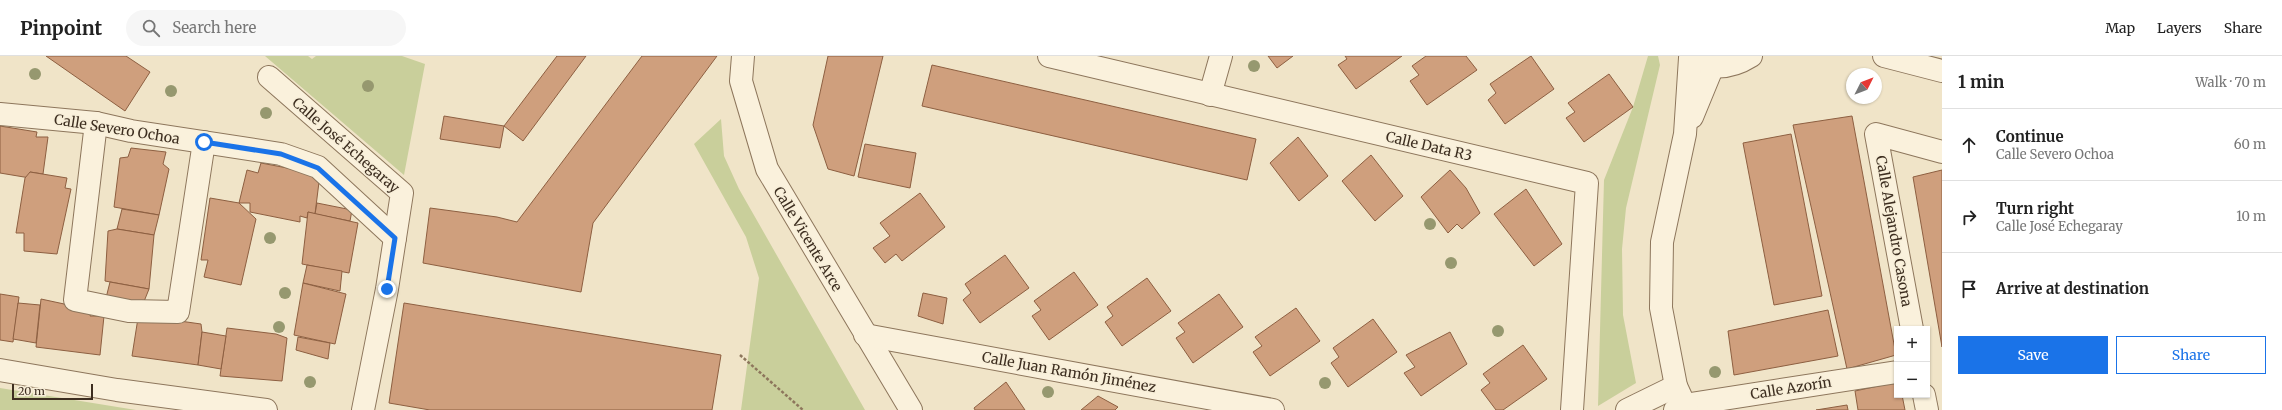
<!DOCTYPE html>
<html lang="en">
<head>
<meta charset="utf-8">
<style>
	body { margin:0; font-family:Merriweather,serif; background:#f6f6f6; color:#222 }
	.controls { position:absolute; right:12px; bottom:12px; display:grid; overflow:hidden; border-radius:0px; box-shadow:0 1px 3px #0004 }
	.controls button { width:36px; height:36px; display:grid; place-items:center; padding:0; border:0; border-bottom:1px solid #e0e0e0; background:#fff; color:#222; font:20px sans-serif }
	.compass { position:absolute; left:1846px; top:12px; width:36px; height:36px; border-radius:50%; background:#fff; box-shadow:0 1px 3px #0004; rotate:48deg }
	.scale { position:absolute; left:12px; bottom:10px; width:81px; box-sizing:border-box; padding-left:4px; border:2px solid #3d2e20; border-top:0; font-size:11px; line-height:14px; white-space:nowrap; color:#3d2e20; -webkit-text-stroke:3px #f7eed8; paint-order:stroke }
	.stop { position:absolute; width:12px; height:12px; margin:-9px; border:3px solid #1a73e8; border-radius:50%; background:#fff }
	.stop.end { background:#1a73e8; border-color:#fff; box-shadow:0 1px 4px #0008 }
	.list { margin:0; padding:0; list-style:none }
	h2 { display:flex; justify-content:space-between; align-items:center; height:52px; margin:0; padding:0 16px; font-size:17px }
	h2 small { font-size:13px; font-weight:400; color:#767676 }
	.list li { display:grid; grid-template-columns:26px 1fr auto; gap:12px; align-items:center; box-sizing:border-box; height:72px; padding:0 16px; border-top:1px solid #e0e0e0 }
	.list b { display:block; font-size:15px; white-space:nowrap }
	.list p { margin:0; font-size:13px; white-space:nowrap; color:#767676 }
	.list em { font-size:13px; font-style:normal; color:#767676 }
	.actions { display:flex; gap:8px; padding:12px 16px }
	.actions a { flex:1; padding:9px 0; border:1px solid #1a73e8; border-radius:0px; text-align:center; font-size:14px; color:#1a73e8 }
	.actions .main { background:#1a73e8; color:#fff }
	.icon { flex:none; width:22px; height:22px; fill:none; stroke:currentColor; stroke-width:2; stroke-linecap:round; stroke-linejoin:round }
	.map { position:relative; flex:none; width:1942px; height:354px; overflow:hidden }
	header { display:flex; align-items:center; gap:24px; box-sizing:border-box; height:56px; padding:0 20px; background:#fff; border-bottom:1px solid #e0e0e0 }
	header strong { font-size:19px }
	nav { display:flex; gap:22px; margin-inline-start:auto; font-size:14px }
	.search { width:280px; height:36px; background:#f6f6f6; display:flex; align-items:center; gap:10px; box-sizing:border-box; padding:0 14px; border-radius:22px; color:#767676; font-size:15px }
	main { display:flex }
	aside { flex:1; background:#fff }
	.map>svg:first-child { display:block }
</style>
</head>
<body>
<header>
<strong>Pinpoint</strong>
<div class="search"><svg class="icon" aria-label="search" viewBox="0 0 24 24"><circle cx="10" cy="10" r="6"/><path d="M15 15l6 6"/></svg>Search here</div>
<nav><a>Map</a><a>Layers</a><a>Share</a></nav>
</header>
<main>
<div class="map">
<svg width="1942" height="354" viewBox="0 0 1942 354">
	<rect width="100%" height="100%" fill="#f0e4c8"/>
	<g fill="#c9cf9b">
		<polygon points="265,0 308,0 312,3 316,0 402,0 425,8 404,119"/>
		<polygon points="1648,0 1658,0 1660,9 1626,152 1622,193 1623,259 1636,327 1598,350 1604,124 1633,51"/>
		<polygon points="721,63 724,100 739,133 865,354 741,354 759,222 746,181 694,88"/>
		<polygon points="0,332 136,354 0,354"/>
	</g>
	<g fill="#cf9f7d" stroke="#8d5f41">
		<polygon points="46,0 126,0 150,16 125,55"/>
		<polygon points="557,0 586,0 523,85 504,70"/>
		<polygon points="642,0 717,0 593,167 581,236 423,207 430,152 497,161 517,166"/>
		<polygon points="828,0 883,0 854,120 828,113 813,69"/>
		<polygon points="1268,0 1293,0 1277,12"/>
		<polygon points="1345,0 1402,0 1356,33 1338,9 1347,3"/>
		<polygon points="1426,0 1466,0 1477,14 1427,49 1410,25 1419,19 1412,10"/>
		<polygon points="1531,0 1554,33 1505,68 1488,44 1496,37 1490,28"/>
		<polygon points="932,9 1256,83 1247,124 922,50"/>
		<polygon points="1609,18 1633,51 1584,86 1566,62 1575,56 1568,47"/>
		<polygon points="444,60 504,70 500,92 440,83"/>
		<polygon points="1852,60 1896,299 1847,313 1793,69"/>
		<polygon points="0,70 37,76 36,81 48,81 43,118 30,116 30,122 0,117"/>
		<polygon points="1791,78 1822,240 1774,249 1743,87"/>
		<polygon points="1298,81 1328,120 1299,145 1270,107"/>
		<polygon points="865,88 916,97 910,132 858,121"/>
		<polygon points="131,92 166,96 163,108 169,113 159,159 114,151 120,102 128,101"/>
		<polygon points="1371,99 1403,140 1375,165 1342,125"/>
		<polygon points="261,107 308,116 319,126 315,158 308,156 307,162 300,160 300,166 250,156 250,147 239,147 247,114 258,117"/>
		<polygon points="1450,114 1466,132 1480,157 1462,173 1457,168 1448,177 1421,141"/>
		<polygon points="1942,114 1942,291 1913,121"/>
		<polygon points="30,116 67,122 65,132 71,133 57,198 24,195 24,177 16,177 25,122"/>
		<polygon points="1526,133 1562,188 1534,210 1494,158"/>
		<polygon points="920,137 945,171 902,205 896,198 885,207 873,192 890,180 880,167"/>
		<polygon points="210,142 239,147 256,163 241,229 204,221 208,204 201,204"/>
		<polygon points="317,147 352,154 350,165 315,158"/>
		<polygon points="122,153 159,159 154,179 117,173"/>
		<polygon points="308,156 358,167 349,217 302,208"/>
		<polygon points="117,173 154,179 149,233 105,225 108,175"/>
		<polygon points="1005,199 1029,232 980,267 963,244 971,237 965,228"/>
		<polygon points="307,209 342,215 340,235 303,227"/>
		<polygon points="1074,216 1098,249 1049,284 1032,260 1041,254 1034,245"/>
		<polygon points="1147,222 1171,255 1122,290 1105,266 1113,260 1107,251"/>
		<polygon points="110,226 149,233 143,248 105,246"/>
		<polygon points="303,227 346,238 335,288 294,279"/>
		<polygon points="923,237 947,242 943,268 918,260"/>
		<polygon points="0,238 19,241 13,286 0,284"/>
		<polygon points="1219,238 1243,271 1193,307 1176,282 1185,276 1178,267"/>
		<polygon points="41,243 92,254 90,260 104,260 100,299 36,291"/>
		<polygon points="18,247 40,249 36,287 13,283"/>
		<polygon points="404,247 721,299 712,354 430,354 389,347"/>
		<polygon points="1296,252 1320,285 1270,320 1253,296 1262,290 1255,281"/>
		<polygon points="1828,254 1838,300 1734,319 1728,275"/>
		<polygon points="151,261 201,268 202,276 198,309 132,300 138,262"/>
		<polygon points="1373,263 1397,296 1348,331 1331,307 1339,301 1333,292"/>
		<polygon points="227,272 276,278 287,282 282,325 220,320"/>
		<polygon points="202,276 226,280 221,313 198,309"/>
		<polygon points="1450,276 1467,308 1421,340 1404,317 1415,311 1406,299"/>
		<polygon points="298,281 330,287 328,303 296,294"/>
		<polygon points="1523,289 1547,323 1503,354 1496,354 1481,334 1490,327 1483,318"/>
		<polygon points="1006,326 1025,354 975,354 974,352"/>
		<polygon points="1897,326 1897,339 1902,339 1905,354 1858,354 1855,335"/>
		<polygon points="1098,340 1118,351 1115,354 1081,354"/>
		<polygon points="1847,349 1848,354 1816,354"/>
	</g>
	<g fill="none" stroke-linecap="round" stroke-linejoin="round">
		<defs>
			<g id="minor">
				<polyline points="743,0 741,25 767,113 911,354"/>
				<polyline points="1049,0 1587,127 1572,354"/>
				<polyline points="1884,0 1942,15"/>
				<path d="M1699 6C1717 14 1735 10 1751 0"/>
				<polyline points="269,21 402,137 387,233 363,354"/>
				<polyline points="1210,39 1221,0"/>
				<polyline points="0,58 96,67 131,75 281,98 318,111 395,182"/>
				<polyline points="1692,61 1713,10"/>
				<polyline points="96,67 75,244 129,255 178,256 204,86"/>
				<polyline points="1912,273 1876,78 1942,96"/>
				<polyline points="865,279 1273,354"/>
				<polyline points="0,314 117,334 266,354"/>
				<polyline points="1924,339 1927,354"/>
				<polyline points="1627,354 1676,330"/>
				<polyline points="1675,354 1684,349 1897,316"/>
				<polyline points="1687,354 1676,330 1661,252 1662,186 1685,78 1690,2"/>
			</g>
		</defs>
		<use href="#minor" stroke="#8d765c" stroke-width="24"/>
		<polyline stroke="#8d765c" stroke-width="2.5" stroke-dasharray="3 2" stroke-linecap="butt" points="740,299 803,354"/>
		<use href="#minor" stroke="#faf1dc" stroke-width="22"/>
	</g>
	<g fill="#96986f">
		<circle cx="1254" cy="10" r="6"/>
		<circle cx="35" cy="18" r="6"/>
		<circle cx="368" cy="30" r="6"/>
		<circle cx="171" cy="35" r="6"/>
		<circle cx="266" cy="57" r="6"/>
		<circle cx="1430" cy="168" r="6"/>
		<circle cx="270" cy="182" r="6"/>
		<circle cx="1451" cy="207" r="6"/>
		<circle cx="285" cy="237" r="6"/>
		<circle cx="279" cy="271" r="6"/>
		<circle cx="1498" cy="275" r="6"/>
		<circle cx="1715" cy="316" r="6"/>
		<circle cx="310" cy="326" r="6"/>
		<circle cx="1325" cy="327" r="6"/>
		<circle cx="1048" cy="336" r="6"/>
	</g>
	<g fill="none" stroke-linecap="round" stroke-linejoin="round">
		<polyline stroke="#1a73e8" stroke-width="5" points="204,86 281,98 318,112 395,182 387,233"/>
	</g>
	<g text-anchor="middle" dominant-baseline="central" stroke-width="3" stroke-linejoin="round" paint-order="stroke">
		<g font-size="14" fill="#3d2e20" stroke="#f7eed8">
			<text transform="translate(117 73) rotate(9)">Calle Severo Ochoa</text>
			<text transform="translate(346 89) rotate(41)">Calle José Echegaray</text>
			<text transform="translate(1429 90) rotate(13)">Calle Data R3</text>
			<text transform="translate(1894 175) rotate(80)">Calle Alejandro Casona</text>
			<text transform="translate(808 183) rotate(59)">Calle Vicente Arce</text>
			<text transform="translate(1069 316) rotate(10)">Calle Juan Ramón Jiménez</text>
			<text transform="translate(1791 332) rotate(-9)">Calle Azorín</text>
		</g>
	</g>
</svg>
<div class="controls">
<button>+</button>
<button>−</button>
</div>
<svg class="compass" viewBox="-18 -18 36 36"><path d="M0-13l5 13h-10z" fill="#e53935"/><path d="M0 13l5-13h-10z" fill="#767676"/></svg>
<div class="scale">20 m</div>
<div class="stop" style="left:204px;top:86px"></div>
<div class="stop end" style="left:387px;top:233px"></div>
</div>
<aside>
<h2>1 min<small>Walk · 70 m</small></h2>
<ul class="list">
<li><svg class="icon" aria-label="ahead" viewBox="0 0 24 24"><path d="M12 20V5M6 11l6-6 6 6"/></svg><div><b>Continue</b><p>Calle Severo Ochoa</p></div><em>60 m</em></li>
<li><svg class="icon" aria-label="right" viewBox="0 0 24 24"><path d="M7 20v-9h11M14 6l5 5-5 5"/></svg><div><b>Turn right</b><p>Calle José Echegaray</p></div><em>10 m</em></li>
<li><svg class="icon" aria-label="arrive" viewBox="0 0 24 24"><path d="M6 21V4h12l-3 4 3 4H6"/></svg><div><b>Arrive at destination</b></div></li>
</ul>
<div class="actions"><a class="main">Save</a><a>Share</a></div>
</aside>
</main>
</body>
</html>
